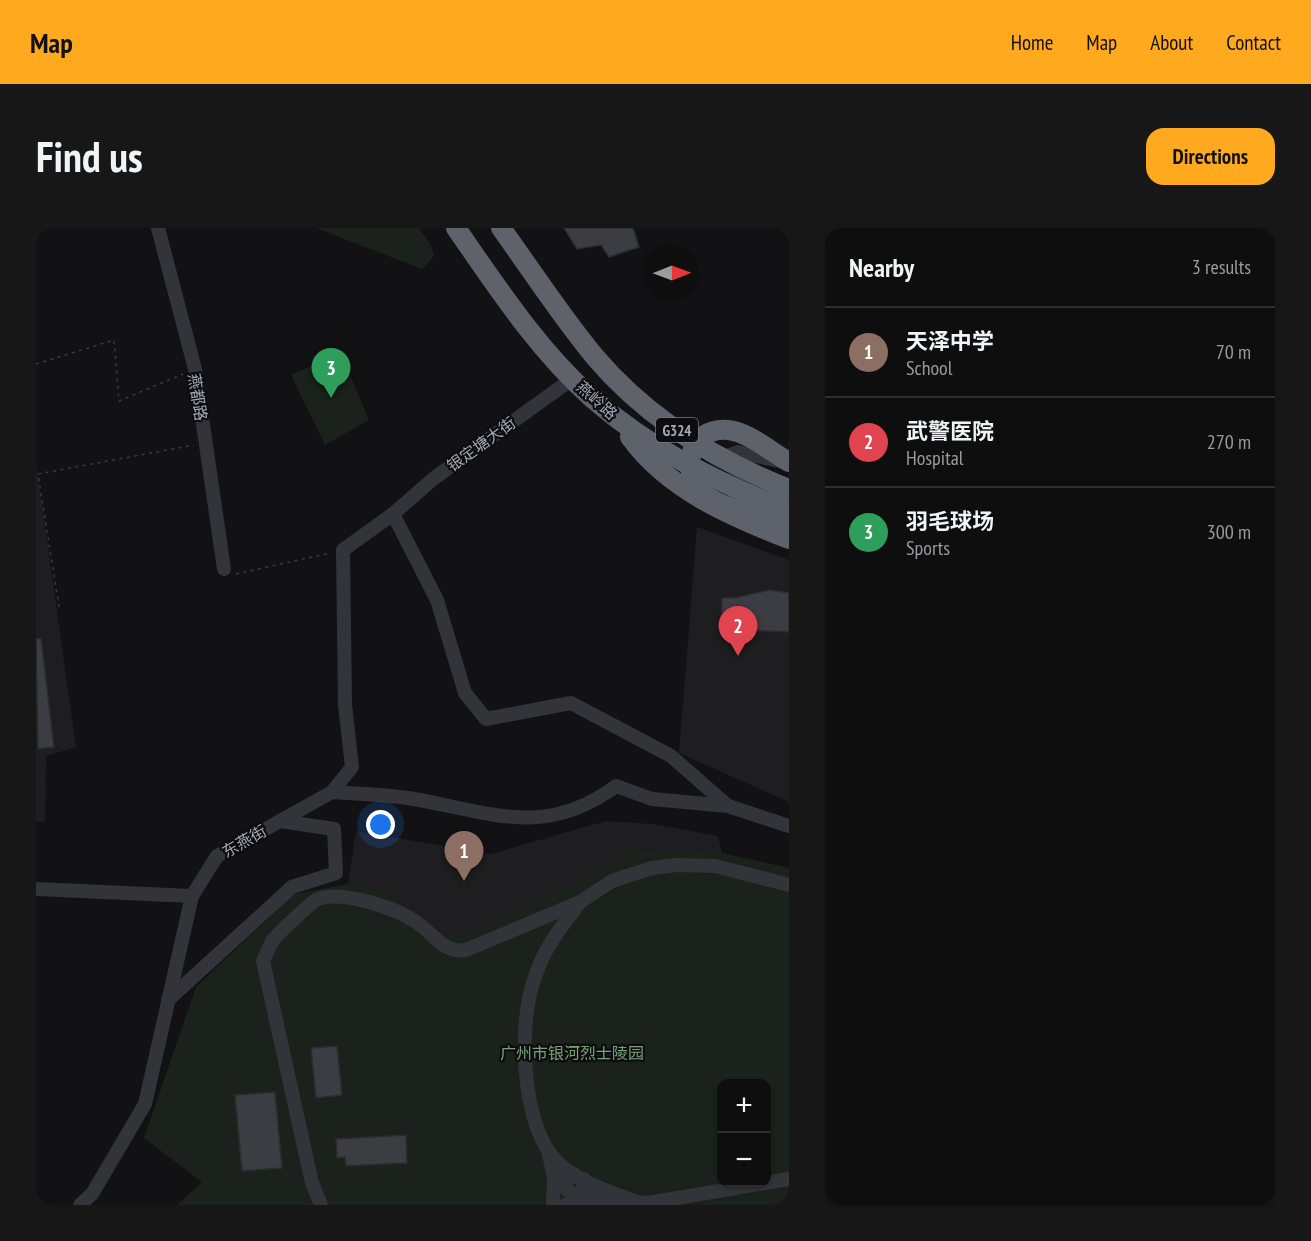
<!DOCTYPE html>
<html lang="en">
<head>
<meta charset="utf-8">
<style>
	body { margin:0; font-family:"PT Sans Narrow","Noto Sans SC",sans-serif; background:#171718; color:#f1f3f6 }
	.controls { position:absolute; right:18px; bottom:18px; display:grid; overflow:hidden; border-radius:12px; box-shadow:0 2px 4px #0004 }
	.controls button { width:54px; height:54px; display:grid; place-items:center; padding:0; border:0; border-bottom:2px solid #2e2e2f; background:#0e0e0f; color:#f1f3f6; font:30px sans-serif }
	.compass { position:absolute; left:609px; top:18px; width:54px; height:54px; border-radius:50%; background:#0e0e0f; box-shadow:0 2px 4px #0004; rotate:89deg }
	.you { position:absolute; left:345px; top:597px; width:21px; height:21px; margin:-15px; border:4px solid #fff; border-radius:50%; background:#1a73e8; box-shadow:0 0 0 9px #1a73e833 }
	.badge { display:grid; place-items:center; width:39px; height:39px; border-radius:50%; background:#ffa91f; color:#fff; font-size:20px; font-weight:700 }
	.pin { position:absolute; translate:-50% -50px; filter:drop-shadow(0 2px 3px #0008) }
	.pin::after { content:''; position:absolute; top:32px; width:21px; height:18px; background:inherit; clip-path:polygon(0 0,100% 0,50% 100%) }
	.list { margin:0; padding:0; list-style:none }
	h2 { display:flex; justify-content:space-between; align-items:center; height:78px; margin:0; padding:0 24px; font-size:26px }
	h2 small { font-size:20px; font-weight:400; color:#9b9c9e }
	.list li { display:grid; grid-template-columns:39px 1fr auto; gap:18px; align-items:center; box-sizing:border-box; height:90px; padding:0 24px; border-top:2px solid #2e2e2f }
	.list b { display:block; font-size:22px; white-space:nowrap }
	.list p { margin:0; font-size:20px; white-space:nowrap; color:#9b9c9e }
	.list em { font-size:20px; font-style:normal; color:#9b9c9e }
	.map { position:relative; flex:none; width:753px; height:977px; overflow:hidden; border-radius:18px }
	header { display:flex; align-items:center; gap:36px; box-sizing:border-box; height:84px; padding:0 30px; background:#ffa91f; color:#111 }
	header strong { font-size:28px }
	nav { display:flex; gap:33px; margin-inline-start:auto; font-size:21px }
	.intro { display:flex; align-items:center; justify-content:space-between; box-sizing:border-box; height:144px; padding:0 36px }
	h1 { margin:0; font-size:42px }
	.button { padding:15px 27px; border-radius:18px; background:#ffa91f; color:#111; font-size:21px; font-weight:700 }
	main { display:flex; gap:36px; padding:0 36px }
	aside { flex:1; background:#0e0e0f; border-radius:18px; box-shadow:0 2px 4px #0004 }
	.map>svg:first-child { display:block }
</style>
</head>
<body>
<header>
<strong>Map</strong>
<nav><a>Home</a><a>Map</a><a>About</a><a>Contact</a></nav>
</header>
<div class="intro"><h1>Find us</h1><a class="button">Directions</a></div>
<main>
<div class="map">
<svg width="753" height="977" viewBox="0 0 753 977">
	<rect width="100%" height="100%" fill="#121214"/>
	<g fill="#1e1e21">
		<polygon points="0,234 40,519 10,528 9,594 0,593"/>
		<polygon points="661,299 753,332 753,574 643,525"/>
		<polygon points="570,593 616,596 682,608 686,625 596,622 551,649 423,710 397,700 349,664 312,656 320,603 455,626"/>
	</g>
	<g fill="#1a221b" fill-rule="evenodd">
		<polygon points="280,0 383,0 395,17 398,28 386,41"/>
		<polygon points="305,125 333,192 289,217 255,147"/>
		<path d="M596 622 686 625 753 640V977H141L166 954 108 910 160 759 258 666 312 656 349 664 397 700 423 710 551 649ZM686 856H730V954H686Z"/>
	</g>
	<g fill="#3c3d42" stroke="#2c2c30" stroke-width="1.5">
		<polygon points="528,0 597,0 603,19 573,29 565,17 541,21"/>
		<polygon points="734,362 753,365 753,404 685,401 686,370 698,370"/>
		<polygon points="5,410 18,519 2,521 0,411"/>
		<polygon points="301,818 306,867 280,870 275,820"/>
		<polygon points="239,864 246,940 206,943 199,867"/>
		<polygon points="370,907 371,935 310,938 309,929 301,930 300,911"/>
	</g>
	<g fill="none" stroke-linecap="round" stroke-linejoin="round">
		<g stroke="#393b40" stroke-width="1.5" stroke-dasharray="3 4.5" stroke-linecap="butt">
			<polyline points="0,136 78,112 83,173 147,146"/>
			<polyline points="200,346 294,325"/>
			<polyline points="23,379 2,246 158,217"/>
		</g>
		<g stroke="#333439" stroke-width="14">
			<polyline points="122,0 159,141 188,341"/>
			<polyline points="685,230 702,224 748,234"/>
			<polyline points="357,286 401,372 429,465 450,491 535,475 635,528 692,578 753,598"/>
			<path d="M296 564C323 566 351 566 378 571 456 585 510 610 580 558L616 571 692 578"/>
			<polyline points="0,661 156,668"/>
			<path d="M544 674C532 691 516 709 508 727 502 739 497 754 494 766 483 813 487 909 528 940 549 957 578 965 603 975"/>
			<polyline points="132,772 256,659 300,645 298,601 244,593"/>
			<polyline points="513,926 518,950 517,977"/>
			<polyline points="538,946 529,953 531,962 536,966 544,964 549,957 548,951"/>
			<polyline points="44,977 56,966 109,876 156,668 181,628 296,564 316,539 309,477 307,322 357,286 397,251 536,151"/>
			<path d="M285 977 276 955 227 733C230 727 233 718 237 712 243 705 274 675 282 671 306 662 360 680 380 694 398 706 408 726 430 722L544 674 576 653 616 640 639 637 679 638 753 657"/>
			<polyline points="529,977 555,971 612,975 753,951"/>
		</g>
		<g stroke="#5e626b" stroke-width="20">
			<path d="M420 0C461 59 502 122 556 170 614 221 681 255 753 282"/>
			<path d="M465 0C496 43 525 88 559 129 611 190 679 232 753 261"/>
			<path d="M594 209C631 261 696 289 753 311"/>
		</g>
		<path stroke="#5e626b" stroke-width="20" d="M753 234C735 224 713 204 692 202 655 198 642 242 667 265 685 281 730 289 753 298"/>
	</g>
	<g text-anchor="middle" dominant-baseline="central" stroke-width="4.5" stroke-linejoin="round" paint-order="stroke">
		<rect fill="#0d0d0f" stroke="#757a84" stroke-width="1.5" x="620" y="190" width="42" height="24" rx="4.5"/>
		<g font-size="15" font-weight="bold" fill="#a2a9b6">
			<text x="641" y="202">G324</text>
		</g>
		<g font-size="16" fill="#a2a9b6" stroke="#0d0d0f">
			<text transform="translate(162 169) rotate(81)">燕都路</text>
			<text transform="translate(561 172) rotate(42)">燕岭路</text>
			<text transform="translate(445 216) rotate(-36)">银定塘大街</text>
			<text transform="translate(208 613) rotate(-30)">东燕街</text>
		</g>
		<g font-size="16" fill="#77a378" stroke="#0d0d0f">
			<text x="536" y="825">广州市银河烈士陵园</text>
		</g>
	</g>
</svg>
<div class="controls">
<button>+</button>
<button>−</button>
</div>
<svg class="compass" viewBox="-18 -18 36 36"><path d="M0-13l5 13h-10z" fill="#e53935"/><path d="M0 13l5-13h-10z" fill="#9b9c9e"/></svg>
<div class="you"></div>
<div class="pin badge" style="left:428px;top:653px;background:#8d6e63">1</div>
<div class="pin badge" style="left:702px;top:428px;background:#e0444e">2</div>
<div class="pin badge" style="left:295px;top:170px;background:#2e9e5b">3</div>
</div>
<aside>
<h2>Nearby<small>3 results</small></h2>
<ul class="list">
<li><span class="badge" style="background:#8d6e63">1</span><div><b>天泽中学</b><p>School</p></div><em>70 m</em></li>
<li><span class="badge" style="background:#e0444e">2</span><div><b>武警医院</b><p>Hospital</p></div><em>270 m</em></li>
<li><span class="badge" style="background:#2e9e5b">3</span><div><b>羽毛球场</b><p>Sports</p></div><em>300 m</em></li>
</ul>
</aside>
</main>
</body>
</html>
